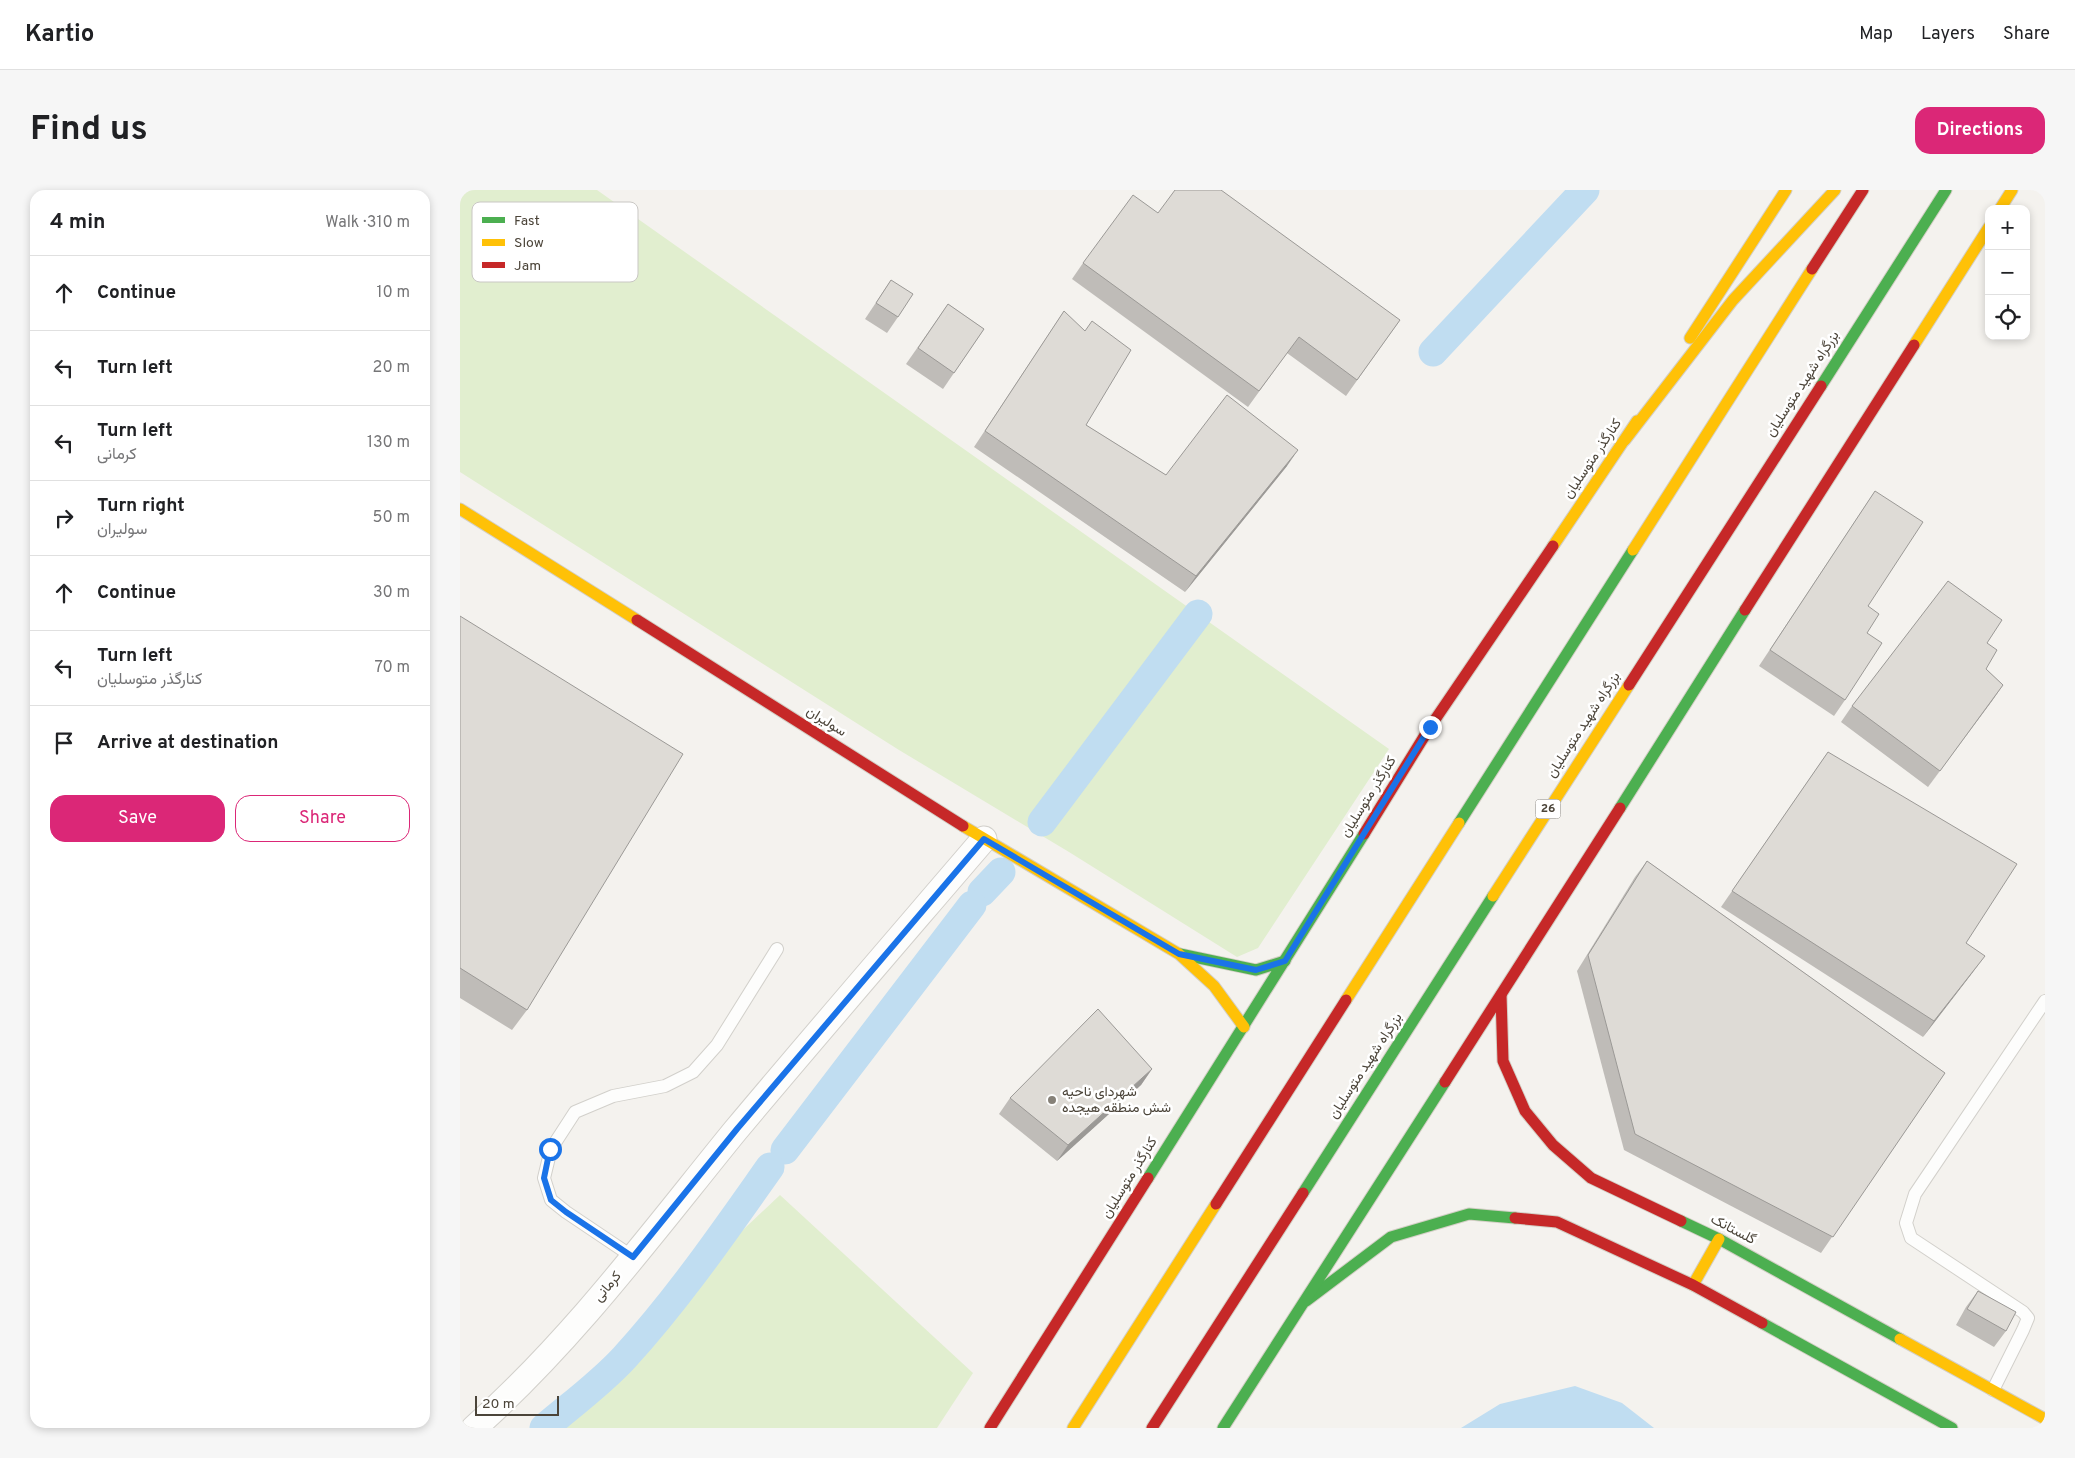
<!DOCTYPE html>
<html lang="en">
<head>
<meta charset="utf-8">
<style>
	body { margin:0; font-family:Overpass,Vazirmatn,sans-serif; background:#f6f6f6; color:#202124 }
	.controls { position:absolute; right:15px; top:15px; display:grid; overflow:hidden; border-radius:10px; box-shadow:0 2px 8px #0003 }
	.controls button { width:45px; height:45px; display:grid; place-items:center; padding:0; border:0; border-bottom:1px solid #e0e0e0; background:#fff; color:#202124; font:25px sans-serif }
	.scale { position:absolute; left:15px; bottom:12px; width:84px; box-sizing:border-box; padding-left:5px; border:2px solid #4b4439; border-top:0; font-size:14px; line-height:18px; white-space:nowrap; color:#4b4439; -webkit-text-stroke:4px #fff; paint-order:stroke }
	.stop { position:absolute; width:15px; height:15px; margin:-11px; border:4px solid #1a73e8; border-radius:50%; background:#fff }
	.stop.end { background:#1a73e8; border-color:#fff; box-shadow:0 1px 5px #0008 }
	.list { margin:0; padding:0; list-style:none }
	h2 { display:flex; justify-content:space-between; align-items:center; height:65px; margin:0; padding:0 20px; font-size:21px }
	h2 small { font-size:16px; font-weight:400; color:#757577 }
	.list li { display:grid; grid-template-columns:32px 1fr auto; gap:15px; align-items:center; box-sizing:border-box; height:75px; padding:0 20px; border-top:1px solid #e0e0e0 }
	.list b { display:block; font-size:19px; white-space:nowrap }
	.list p { margin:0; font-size:16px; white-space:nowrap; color:#757577 }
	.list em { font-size:16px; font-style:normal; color:#757577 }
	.actions { display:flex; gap:10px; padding:15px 20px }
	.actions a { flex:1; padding:11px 0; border:1px solid #db2777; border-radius:15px; text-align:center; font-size:18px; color:#db2777 }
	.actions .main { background:#db2777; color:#fff }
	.icon { flex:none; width:28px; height:28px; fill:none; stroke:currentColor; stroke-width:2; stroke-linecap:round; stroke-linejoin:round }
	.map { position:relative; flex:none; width:1585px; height:1238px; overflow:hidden; border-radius:15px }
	header { display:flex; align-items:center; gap:30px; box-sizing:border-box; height:70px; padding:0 25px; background:#fff; border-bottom:1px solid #e0e0e0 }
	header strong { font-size:24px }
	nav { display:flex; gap:28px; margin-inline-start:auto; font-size:18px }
	.intro { display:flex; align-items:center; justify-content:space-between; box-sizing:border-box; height:120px; padding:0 30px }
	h1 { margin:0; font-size:35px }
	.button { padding:12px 22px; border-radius:15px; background:#db2777; color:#fff; font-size:18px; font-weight:700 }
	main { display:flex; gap:30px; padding:0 30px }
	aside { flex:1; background:#fff; border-radius:15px; box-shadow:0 2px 8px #0003 }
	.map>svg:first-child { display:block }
</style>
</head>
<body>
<header>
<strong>Kartio</strong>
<nav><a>Map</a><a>Layers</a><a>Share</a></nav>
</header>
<div class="intro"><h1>Find us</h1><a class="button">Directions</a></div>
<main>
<aside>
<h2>4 min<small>Walk · 310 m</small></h2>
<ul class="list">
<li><svg class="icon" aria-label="ahead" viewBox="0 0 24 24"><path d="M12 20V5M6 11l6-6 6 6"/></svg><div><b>Continue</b></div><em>10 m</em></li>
<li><svg class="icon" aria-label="left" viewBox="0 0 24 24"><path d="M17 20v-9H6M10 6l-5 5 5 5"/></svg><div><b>Turn left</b></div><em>20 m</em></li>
<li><svg class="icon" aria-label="left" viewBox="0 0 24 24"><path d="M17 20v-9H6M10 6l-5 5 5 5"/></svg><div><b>Turn left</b><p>کرمانی</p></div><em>130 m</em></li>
<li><svg class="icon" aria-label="right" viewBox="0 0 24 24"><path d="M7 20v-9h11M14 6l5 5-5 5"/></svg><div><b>Turn right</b><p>سولیران</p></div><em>50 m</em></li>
<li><svg class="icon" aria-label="ahead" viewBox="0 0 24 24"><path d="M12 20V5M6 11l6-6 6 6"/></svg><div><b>Continue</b></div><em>30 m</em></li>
<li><svg class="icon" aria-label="left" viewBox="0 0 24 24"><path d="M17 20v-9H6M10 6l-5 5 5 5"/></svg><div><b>Turn left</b><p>کنارگذر متوسلیان</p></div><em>70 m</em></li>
<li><svg class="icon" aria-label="arrive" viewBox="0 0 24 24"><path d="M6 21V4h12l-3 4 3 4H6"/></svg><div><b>Arrive at destination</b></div></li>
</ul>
<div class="actions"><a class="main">Save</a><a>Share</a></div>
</aside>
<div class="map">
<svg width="1585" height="1238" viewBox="0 0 1585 1238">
	<rect width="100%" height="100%" fill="#f4f2ee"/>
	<g fill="#e1eecf">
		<polygon points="0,0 137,0 929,559 798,758 777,767 609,662 439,560 0,282"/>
		<polygon points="320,1005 513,1183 477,1238 73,1238"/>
	</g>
	<polygon fill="#c0ddf1" points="1115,1196 1162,1213 1194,1238 1001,1238 1040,1214"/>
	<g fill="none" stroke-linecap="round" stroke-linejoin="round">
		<g stroke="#c0ddf1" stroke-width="29">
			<polyline points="973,162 1125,0"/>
			<polyline points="582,632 738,424"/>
			<polyline points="522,702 541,682"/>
			<polyline points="325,960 512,715"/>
			<path d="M84 1238C111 1215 140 1194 164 1168 218 1109 264 1042 310 977"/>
		</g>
		<defs>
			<g id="lane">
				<polyline points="173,1067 106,1022 91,1010 84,988 91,959 115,922 153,906 205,896 233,882 257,855 317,759"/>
				<polyline points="1533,1200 1563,1140 1568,1128 1563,1122 1451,1048 1446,1033 1455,1004 1585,811"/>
			</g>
			<path id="street" d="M14 1238C113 1150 192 1043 275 941 357 843 441 746 524 649"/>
			<g id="fast">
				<polyline points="1361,196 1486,0"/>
				<polyline points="1160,618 1285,420"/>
				<polyline points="999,633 1173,360"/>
				<polyline points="720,764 796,780 825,771"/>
				<polyline points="688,988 904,644"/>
				<polyline points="843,1003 1033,706"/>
				<polyline points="1221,1031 1259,1049 1440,1149"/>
				<polyline points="846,1111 931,1047 1009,1024 1055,1028"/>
				<polyline points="1302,1133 1492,1238"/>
				<polyline points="763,1238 985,892"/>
			</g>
			<g id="slow">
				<polyline points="1540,19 1552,0"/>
				<polyline points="1230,148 1326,0"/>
				<polyline points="1454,155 1529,37"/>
				<polyline points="1165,250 1273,110 1375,0"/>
				<polyline points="0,319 177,430"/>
				<polyline points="1093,356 1177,231"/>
				<polyline points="1173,360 1352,79"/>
				<polyline points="503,636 719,764 754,796 784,837"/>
				<polyline points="1033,706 1169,495"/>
				<polyline points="886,810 999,633"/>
				<polyline points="1233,1095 1259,1049"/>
				<polyline points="1440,1149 1585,1229"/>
				<polyline points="613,1238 756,1014"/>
			</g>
			<g id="jam">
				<polyline points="1352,79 1403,0"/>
				<polyline points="1285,420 1454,155"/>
				<polyline points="177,430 503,636"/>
				<polyline points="1169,495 1361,196"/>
				<polyline points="904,644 970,537 1093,356"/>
				<polyline points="1041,805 1043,871 1065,921 1093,955 1131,988 1221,1031"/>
				<polyline points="985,892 1160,618"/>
				<polyline points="756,1014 886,810"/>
				<polyline points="1055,1028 1097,1032 1233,1095 1302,1133"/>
				<polyline points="530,1238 688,988"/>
				<polyline points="692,1238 843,1003"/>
			</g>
		</defs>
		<use href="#lane" stroke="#d2d0cb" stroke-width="14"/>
		<use href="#street" stroke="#d2d0cb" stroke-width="27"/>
		<use href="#fast" stroke="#d3cfc5" stroke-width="13"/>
		<use href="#slow" stroke="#d3cfc5" stroke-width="13"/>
		<use href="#jam" stroke="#d3cfc5" stroke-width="13"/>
		<use href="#lane" stroke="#fdfdfc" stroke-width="12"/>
		<use href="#street" stroke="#fdfdfc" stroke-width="25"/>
		<use href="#fast" stroke="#4caf50" stroke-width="11"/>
		<use href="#slow" stroke="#ffc107" stroke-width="11"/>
		<use href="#jam" stroke="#c62828" stroke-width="11"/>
	</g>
	<g fill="#bfbcb8">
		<polygon points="698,23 940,130 886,206 827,163 788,217 612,89 623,73"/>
		<polygon points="431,90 438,127 427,143 405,129"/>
		<polygon points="488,114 524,139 483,199 446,174"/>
		<polygon points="604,121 626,235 706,285 827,276 725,402 514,257"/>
		<polygon points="1415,301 1407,443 1385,510 1374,526 1299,476"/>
		<polygon points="0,426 67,820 52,840 0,808"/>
		<polygon points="1527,453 1526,479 1543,495 1468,597 1381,532 1392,516"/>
		<polygon points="1368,562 1506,753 1513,782 1463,847 1261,717"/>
		<polygon points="1187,671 1485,883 1361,1063 1164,960 1117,781 1175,687"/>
		<polygon points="692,879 681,895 597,971 539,924 550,908"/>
		<polygon points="1518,1101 1546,1141 1534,1157 1496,1135 1506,1117"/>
	</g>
	<g fill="#9b9996">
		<polygon points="838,260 827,276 725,402 736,386"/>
		<polygon points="1543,495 1532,511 1468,597 1480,581"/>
		<polygon points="1525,766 1513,782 1463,847 1474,831"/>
		<polygon points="692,879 681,895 597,971 608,955"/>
	</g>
	<g fill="#dedbd6" stroke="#9b9996">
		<polygon points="715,0 761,0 940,130 897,190 839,147 799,201 623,73 673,5 698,23"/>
		<polygon points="431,90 453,104 438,127 416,113"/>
		<polygon points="488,114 524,139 494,183 458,158"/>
		<polygon points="604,121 625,141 632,131 671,160 626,235 706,285 767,205 838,260 736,386 525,241"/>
		<polygon points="1415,301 1463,332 1408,416 1419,424 1407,443 1422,453 1385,510 1310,460"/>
		<polygon points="1488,391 1542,430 1527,453 1537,460 1526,479 1543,495 1480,581 1392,516"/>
		<polygon points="0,426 223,564 67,820 0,778"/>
		<polygon points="1368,562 1557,674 1506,753 1525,766 1474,831 1272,701"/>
		<polygon points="1187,671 1485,883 1373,1047 1175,944 1128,765"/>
		<polygon points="638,819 692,879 608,955 550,908"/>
		<polygon points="1518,1101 1556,1122 1546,1141 1507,1119"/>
	</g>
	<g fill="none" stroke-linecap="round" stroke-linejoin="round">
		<polyline stroke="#1a73e8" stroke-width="6" points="90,959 84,988 91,1010 106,1022 173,1067 277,939 524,649 719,764 796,780 825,771 970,537"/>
	</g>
	<circle fill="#868178" stroke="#fff" stroke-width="2" cx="592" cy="910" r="5"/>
	<g text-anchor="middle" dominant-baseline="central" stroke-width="5" stroke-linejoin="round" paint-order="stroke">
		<rect fill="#fff" stroke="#817c74" stroke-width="1" x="1075.5" y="609.5" width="25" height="19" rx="4"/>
		<g font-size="12" font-weight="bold" fill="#4b4439">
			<text x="1088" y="619">26</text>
		</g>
		<g font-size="14" fill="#4b4439" stroke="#fff">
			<text transform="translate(1343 194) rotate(-57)">بزرگراه شهید متوسلیان</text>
			<text transform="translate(1133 269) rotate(-56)">کنارگذر متوسلیان</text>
			<text transform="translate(366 532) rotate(32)">سولیران</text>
			<text transform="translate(1124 535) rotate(-57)">بزرگراه شهید متوسلیان</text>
			<text transform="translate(909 607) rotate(-58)">کنارگذر متوسلیان</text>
			<text transform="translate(906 876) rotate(-57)">بزرگراه شهید متوسلیان</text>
			<text transform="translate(670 988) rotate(-58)">کنارگذر متوسلیان</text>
			<text transform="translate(1273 1040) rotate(28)">گلستانک</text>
			<text transform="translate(148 1097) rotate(-50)">کرمانی</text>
		</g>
		<g font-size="14" fill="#4b4439" stroke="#fff" text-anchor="start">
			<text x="602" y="902">شهردای ناحیه<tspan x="602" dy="16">شش منطقه هیجده</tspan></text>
		</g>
	</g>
	<rect x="12" y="12" width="166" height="80" rx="8" fill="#fff" stroke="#c9c7c4" stroke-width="1"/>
	<rect x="22" y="27" width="23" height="6" fill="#4caf50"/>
	<rect x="22" y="49" width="23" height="7" fill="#ffc107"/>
	<rect x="22" y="72" width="23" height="6" fill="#c62828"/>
	<g font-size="14" fill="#4b4439">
		<text x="54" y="35">Fast</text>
		<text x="54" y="57">Slow</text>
		<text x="54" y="80">Jam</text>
	</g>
</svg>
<div class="controls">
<button>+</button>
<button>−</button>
<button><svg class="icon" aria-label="locate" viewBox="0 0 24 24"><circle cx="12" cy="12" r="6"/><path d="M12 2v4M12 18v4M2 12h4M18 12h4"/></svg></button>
</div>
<div class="scale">20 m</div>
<div class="stop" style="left:90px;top:959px"></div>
<div class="stop end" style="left:970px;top:537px"></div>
</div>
</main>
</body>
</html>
